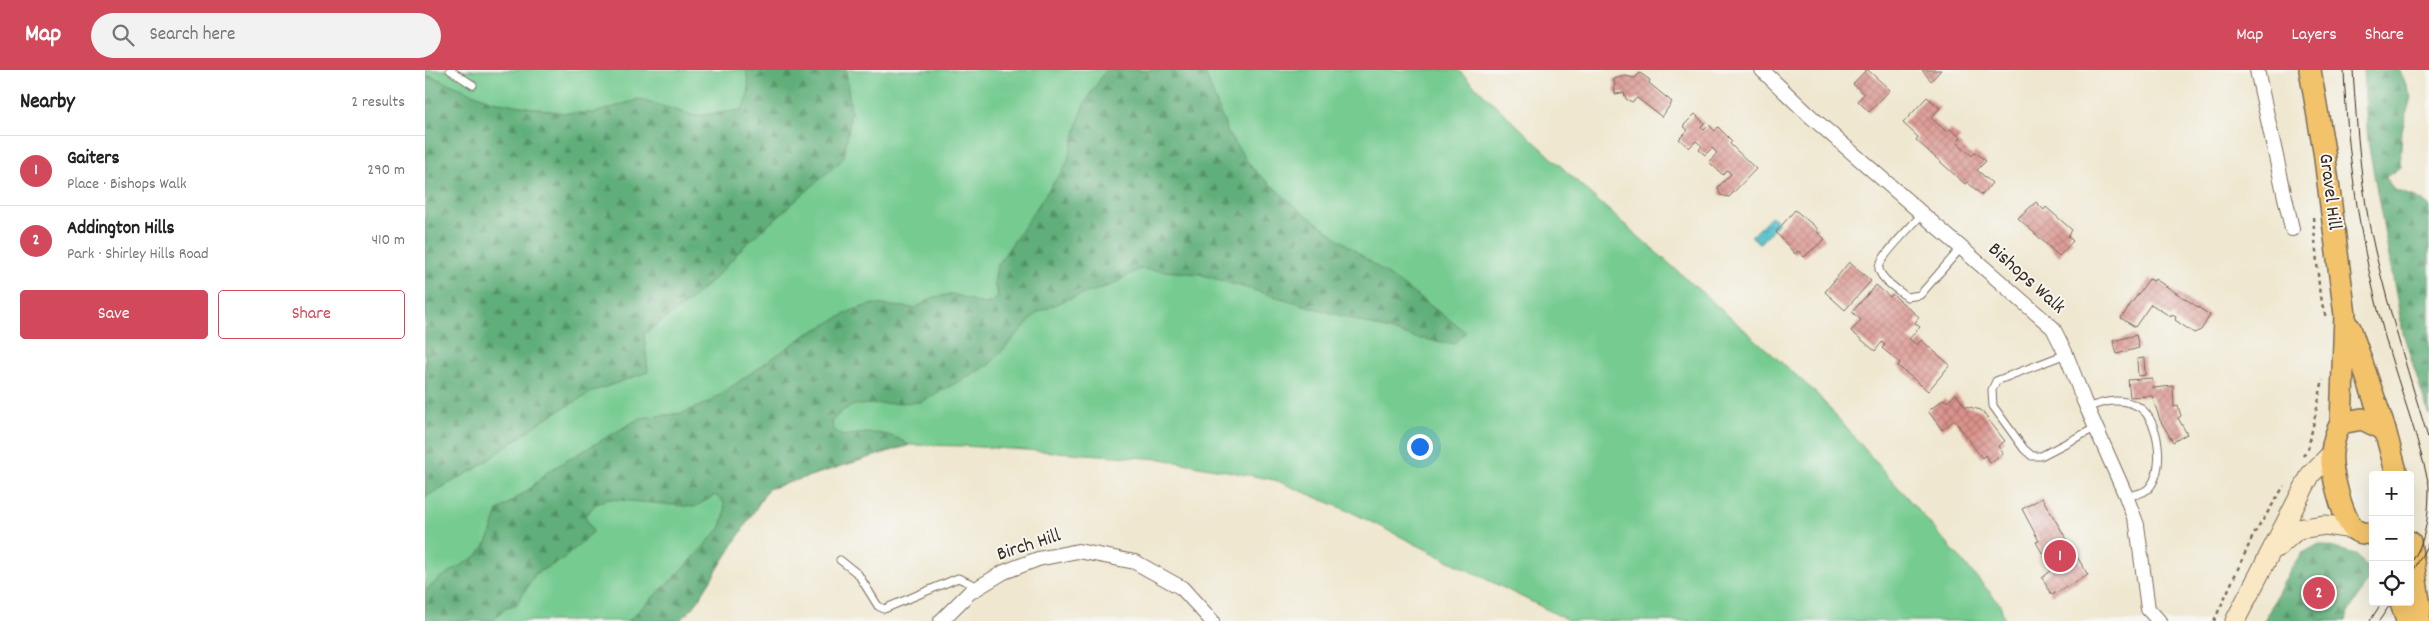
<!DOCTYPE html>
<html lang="en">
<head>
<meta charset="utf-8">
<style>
	body { margin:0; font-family:Dekko,sans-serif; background:#f2f2f2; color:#222 }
	.controls { position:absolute; right:15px; bottom:15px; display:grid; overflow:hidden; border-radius:5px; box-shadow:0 5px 20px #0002 }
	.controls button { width:45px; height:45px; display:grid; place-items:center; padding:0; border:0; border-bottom:1px solid #e0e0e0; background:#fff; color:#222; font:25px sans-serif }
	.you { position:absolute; left:994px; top:376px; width:18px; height:18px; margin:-12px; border:4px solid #fff; border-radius:50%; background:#1a73e8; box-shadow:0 0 0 8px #1a73e833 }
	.badge { display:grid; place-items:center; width:32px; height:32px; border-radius:50%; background:#d1495b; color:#fff; font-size:16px; font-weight:700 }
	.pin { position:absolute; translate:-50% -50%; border:2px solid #fff; box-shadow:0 1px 5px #0006 }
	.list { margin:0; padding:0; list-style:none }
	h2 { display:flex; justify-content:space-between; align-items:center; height:65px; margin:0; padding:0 20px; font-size:21px }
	h2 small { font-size:16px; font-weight:400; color:#767676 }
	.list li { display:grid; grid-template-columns:32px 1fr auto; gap:15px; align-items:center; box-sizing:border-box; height:70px; padding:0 20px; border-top:1px solid #e0e0e0 }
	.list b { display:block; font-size:19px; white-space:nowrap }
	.list p { margin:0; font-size:16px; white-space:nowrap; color:#767676 }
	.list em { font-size:16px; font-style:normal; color:#767676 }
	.actions { display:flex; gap:10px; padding:15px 20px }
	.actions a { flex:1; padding:11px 0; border:1px solid #d1495b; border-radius:5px; text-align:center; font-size:18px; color:#d1495b }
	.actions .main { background:#d1495b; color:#fff }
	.icon { flex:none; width:28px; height:28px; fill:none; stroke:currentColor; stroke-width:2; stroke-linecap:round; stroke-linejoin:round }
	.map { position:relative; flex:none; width:2004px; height:551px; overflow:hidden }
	header { display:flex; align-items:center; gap:30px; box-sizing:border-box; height:70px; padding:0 25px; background:#d1495b; color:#fff }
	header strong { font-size:24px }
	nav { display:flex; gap:28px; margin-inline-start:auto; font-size:18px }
	.search { width:350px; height:45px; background:#f2f2f2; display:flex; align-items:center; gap:12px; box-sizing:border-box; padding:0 18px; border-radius:28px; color:#767676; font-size:19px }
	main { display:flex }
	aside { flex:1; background:#fff }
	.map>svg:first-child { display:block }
</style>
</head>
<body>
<header>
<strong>Map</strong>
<div class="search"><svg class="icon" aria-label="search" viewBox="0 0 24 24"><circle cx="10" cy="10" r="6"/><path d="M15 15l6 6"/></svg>Search here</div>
<nav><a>Map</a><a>Layers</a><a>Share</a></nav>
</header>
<main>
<aside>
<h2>Nearby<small>2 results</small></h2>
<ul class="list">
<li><span class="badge">1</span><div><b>Gaiters</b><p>Place · Bishops Walk</p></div><em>290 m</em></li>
<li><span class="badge">2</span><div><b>Addington Hills</b><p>Park · Shirley Hills Road</p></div><em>410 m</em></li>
</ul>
<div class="actions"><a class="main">Save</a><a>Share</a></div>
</aside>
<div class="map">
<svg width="2004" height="551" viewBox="0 0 2004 551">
	<defs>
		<pattern id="forest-firs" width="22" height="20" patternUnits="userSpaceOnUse" patternTransform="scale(1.25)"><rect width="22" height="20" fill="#60af7a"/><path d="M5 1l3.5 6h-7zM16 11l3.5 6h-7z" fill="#508f63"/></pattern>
		<pattern id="water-waves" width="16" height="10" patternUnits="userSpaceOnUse" patternTransform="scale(1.25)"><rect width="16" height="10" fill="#50bec8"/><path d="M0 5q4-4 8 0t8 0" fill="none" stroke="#449ba2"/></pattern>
		<pattern id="building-cross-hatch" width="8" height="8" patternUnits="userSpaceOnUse" patternTransform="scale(1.25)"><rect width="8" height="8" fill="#db938d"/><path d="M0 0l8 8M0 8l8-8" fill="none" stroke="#b37873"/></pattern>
	</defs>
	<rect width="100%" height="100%" fill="#f6f6f2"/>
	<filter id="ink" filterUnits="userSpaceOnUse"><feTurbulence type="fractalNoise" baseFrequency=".02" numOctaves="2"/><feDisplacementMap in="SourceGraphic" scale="10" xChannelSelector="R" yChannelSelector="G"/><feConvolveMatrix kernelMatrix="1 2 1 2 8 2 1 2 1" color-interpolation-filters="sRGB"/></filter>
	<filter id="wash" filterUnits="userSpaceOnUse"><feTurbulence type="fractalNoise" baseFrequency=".0096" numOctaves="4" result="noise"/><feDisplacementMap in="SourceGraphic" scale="20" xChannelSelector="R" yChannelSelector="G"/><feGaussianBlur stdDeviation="1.12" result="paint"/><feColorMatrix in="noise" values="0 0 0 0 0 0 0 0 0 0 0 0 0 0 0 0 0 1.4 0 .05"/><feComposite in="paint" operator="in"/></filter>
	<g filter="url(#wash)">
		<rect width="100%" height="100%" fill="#efe7cf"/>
		<polygon fill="#75cb90" stroke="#587a57" points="0,0 1033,0 1173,131 1390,322 1575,534 1580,551 1145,551 926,442 850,410 736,389 539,376 485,375 343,419 268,538 254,551 0,551"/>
		<g fill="url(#forest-firs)" stroke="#4e6c4c">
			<path d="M321 0H421L426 43 419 88 318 177 294 204 263 232 219 264 223 302 169 321 121 348 52 398 0 427V4L67 31 139 43H170L214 29 270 46 316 40C326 26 324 16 321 0Z"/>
			<path d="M681 0H779L803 63 827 98 872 138 1041 262 1029 274 991 268 774 204 714 199 687 215 640 230 612 243 564 295 496 332 429 335 417 341 407 351 408 359 418 366C442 362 463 360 484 375L343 419 268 538 254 551H203L261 496 296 457 300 443 299 432 290 425 270 437 183 429 171 434 160 446 168 462 137 490 111 503 91 535 81 537 68 551H0V521L15 508 53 485 63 471 73 441 106 418 122 402 215 348 258 343 286 331 379 266 428 240 448 234 490 238 509 227 528 224 559 234 568 232 573 225 569 214 572 196 642 93 658 36Z"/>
			<polygon points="1938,0 1975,0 1986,27 1977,61 1975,97 1960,108 1970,120 1992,128 2004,136 2004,345 1978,263 1943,72"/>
			<polygon points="1894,474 1931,484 1947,504 1923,543 1921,551 1839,551 1866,498 1876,484"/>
		</g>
		<polygon fill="url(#water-waves)" stroke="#467473" points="1346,146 1354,153 1334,174 1326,166"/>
		<g id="blocks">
			<g fill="url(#building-cross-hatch)">
				<polygon points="1441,0 1443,0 1465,20 1444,42 1433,31 1439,24 1428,14"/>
				<polygon points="1497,0 1516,0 1506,11"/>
				<polygon points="1215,3 1225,10 1224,13 1247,32 1237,47 1212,28 1207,32 1201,29 1199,23 1190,24 1189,9 1200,6 1210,8"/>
				<polygon points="1502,27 1515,38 1506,48 1522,62 1525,59 1536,68 1532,72 1547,86 1550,82 1561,91 1552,100 1567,113 1557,125 1542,112 1540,114 1491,70 1493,67 1478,53"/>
				<polygon points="1270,44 1279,53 1276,57 1279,60 1284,55 1290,61 1293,57 1307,71 1305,74 1331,99 1304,127 1295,125 1293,117 1306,104 1302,100 1298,105 1284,92 1292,83 1287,78 1280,85 1274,80 1277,76 1271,71 1264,78 1254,69 1263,60 1258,56"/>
				<polygon points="1611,132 1619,140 1621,137 1647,160 1643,166 1648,171 1634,186 1593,148"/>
				<polygon points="1370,140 1393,159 1391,161 1400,169 1379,187 1373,181 1370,184 1351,162"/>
				<polygon points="1424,192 1446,211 1420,240 1400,222"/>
				<polygon points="1724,209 1729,211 1730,209 1785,245 1776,260 1769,263 1750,250 1751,247 1747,245 1746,247 1726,234 1710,257 1696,248"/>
				<polygon points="1451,215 1465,227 1467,224 1494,247 1490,253 1495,257 1484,269 1492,275 1496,270 1525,295 1503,321 1473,296 1475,293 1457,278 1460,275 1457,272 1450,281 1426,261 1436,250 1427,242"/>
				<polygon points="1711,265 1714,278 1692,284 1688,271"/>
				<polygon points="1719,288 1720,305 1713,306 1712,289"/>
				<polygon points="1727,308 1728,318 1748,316 1749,337 1753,336 1756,346 1753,348 1762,364 1748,372 1735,350 1727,326 1705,327 1703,310"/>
				<polygon points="1531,324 1540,336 1556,340 1580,371 1573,376 1578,383 1565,393 1560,385 1557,388 1529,350 1517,360 1503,341 1519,329 1522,332"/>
				<polygon points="1617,428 1663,505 1627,525 1617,508 1627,500 1611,472 1614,471 1597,439"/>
			</g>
		</g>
	</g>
	<g filter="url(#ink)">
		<use href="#blocks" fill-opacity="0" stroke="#7a6c5c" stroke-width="1"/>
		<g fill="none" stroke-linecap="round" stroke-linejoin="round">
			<defs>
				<g id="lane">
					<polyline points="25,0 48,15"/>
					<path d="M1497 144C1489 154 1452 189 1454 199 1456 210 1474 221 1482 227L1495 225 1536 178"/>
					<polyline points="1641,284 1571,311 1567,320 1568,336 1599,379 1607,386 1616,386 1670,358"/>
					<path d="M1662 338C1679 331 1697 327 1714 337 1735 350 1741 401 1723 419 1717 424 1709 425 1701 426"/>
					<polyline points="415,490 433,504 453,536 459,539 533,508 554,517"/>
				</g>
				<g id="street">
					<polyline points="1337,0 1383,44 1628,258 1641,284 1659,331 1701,426 1712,455 1723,539 1734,551"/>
					<polyline points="1832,0 1867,159"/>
					<polyline points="516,551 544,523 579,502 613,489 653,481 710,492 757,518 787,551"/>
				</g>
				<g id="secondary">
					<polyline points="1853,477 1873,459 1900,455 1928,459"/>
					<polyline points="1810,551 1886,404 1906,384"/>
				</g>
				<g id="primary">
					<path d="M1885 0 1899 81 1920 245 1916 353C1911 362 1908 372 1907 382 1905 398 1917 450 1930 460 1936 464 1941 464 1948 463"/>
					<polyline points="1925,258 1960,360 1972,405"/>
					<polyline points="1916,353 1937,349 1960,360"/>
					<polyline points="1985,472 1995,537 1994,551"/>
					<polyline points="1976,532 1982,551"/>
				</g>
			</defs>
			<use href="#lane" stroke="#7a6c5c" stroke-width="9"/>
			<use href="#street" stroke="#7a6c5c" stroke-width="16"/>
			<use href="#secondary" stroke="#7a6c5c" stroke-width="21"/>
			<use href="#primary" stroke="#7a6c5c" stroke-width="24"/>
			<g stroke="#7a6c5c" stroke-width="2.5" stroke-dasharray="4 4" stroke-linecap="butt">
				<polyline points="1888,147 1895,227 1901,248"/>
				<polyline points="1878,386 1883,379 1898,309"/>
				<polyline points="1789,551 1828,466 1859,416"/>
			</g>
			<use href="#lane" stroke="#fff" stroke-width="7"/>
			<use href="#street" stroke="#fff" stroke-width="14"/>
			<use href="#secondary" stroke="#fae7c3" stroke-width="19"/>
			<use href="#primary" stroke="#f2c36a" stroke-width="21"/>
			<g stroke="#3b2a1e" stroke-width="1">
				<path d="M1919 0C1922 82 1934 164 1954 244 1968 302 1991 357 2004 415 2004 441 2002 472 1985 494"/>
				<path d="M1928 0C1932 60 1936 123 1950 181 1965 245 1985 308 2004 371"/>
				<polyline points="1985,507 2004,472"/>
				<polyline points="1945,551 1957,532"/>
				<polyline points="1954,551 1967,532"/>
			</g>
		</g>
	</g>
	<g text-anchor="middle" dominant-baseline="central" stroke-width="4" stroke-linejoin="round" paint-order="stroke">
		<g font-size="20" fill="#3b2a1e" stroke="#f6f6f2">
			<text transform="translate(1904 122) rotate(83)">Gravel Hill</text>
			<text transform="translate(1601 209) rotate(42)">Bishops Walk</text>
			<text transform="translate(604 476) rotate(-18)">Birch Hill</text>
		</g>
	</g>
</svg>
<div class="controls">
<button>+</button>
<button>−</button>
<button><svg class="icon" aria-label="locate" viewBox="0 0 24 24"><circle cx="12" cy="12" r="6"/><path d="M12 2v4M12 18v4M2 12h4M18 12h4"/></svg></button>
</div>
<div class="you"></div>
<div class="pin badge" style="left:1635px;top:486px">1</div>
<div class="pin badge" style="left:1894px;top:523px">2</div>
</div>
</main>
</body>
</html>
